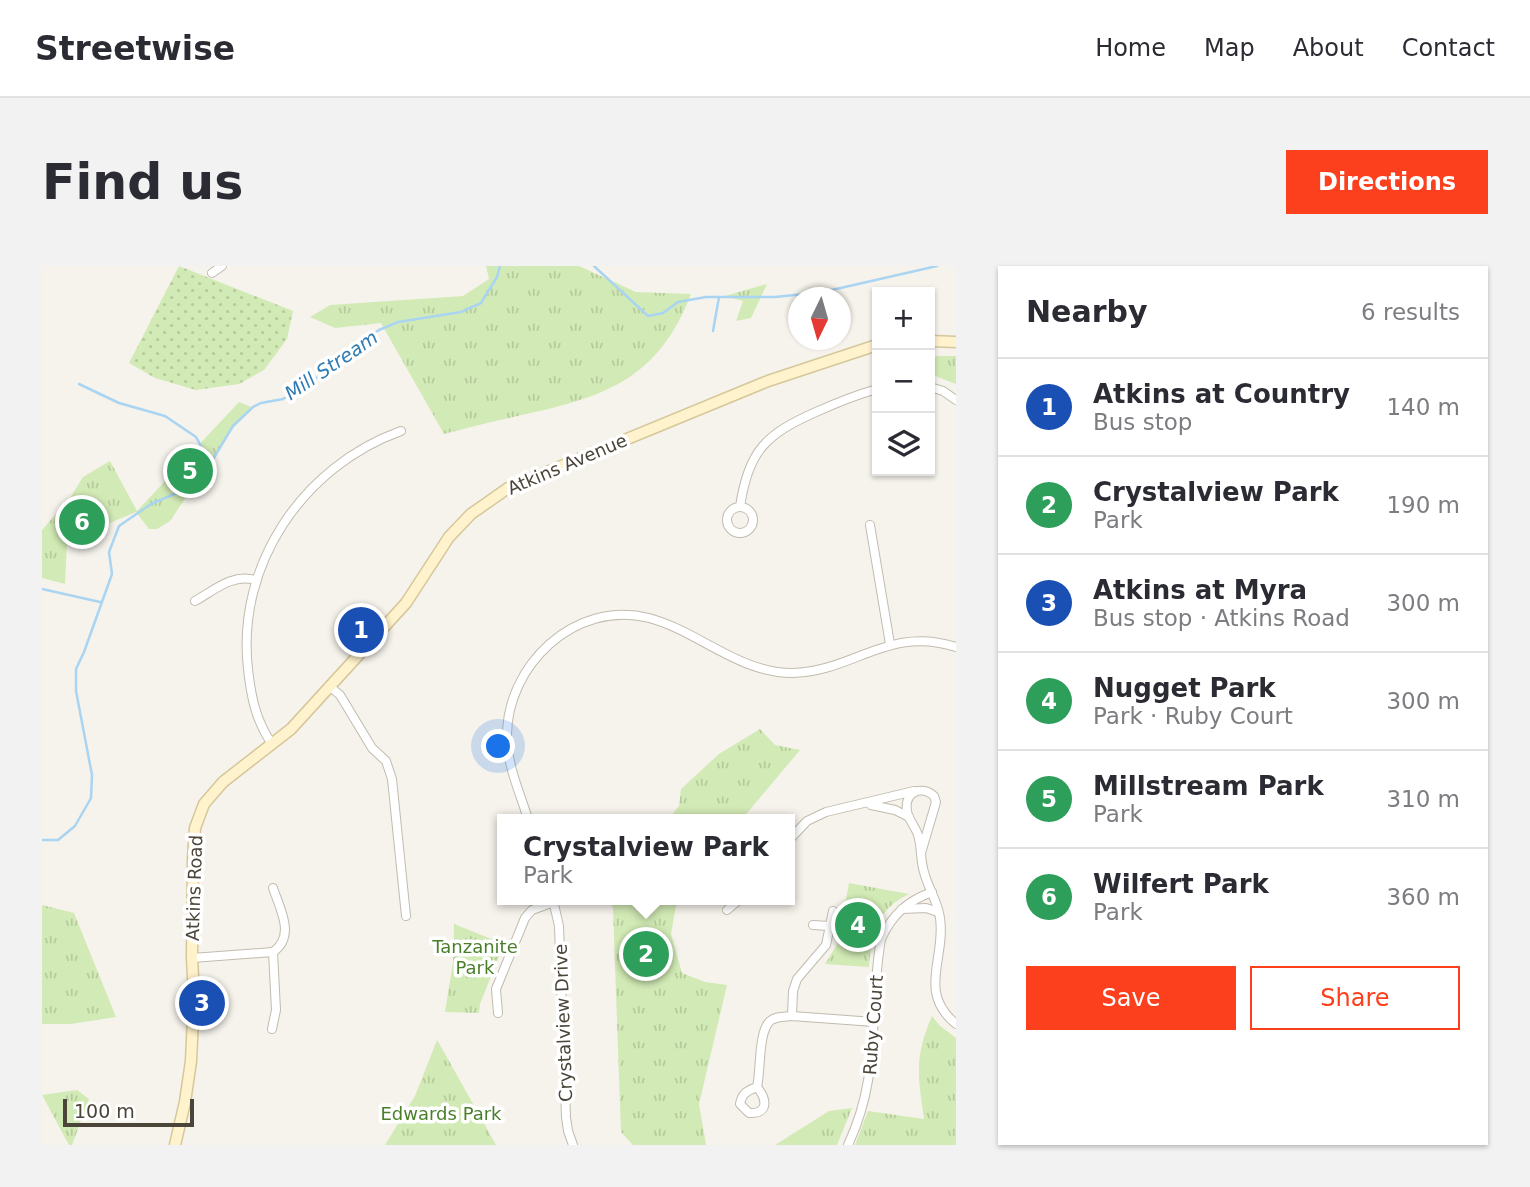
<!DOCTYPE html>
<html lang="en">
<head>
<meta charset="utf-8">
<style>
	body { margin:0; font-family:"DejaVu Sans",sans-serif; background:#f2f2f3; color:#2b2b33 }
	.controls { position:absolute; right:21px; top:21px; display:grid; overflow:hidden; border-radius:0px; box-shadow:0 2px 5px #0004 }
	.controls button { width:63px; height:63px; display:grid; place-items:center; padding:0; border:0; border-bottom:2px solid #e1e1e2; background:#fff; color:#2b2b33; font:35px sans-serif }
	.compass { position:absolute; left:746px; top:21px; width:63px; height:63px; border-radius:50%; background:#fff; box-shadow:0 2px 5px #0004; rotate:185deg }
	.scale { position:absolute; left:21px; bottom:18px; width:131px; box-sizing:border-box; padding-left:7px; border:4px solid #4b4439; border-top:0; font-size:19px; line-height:24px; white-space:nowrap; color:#4b4439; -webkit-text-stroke:5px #fff; paint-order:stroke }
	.you { position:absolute; left:457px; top:481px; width:24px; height:24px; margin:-18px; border:5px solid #fff; border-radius:50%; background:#1a73e8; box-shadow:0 0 0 10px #1a73e833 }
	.badge { display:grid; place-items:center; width:46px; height:46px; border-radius:50%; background:#fc3f1d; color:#fff; font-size:23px; font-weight:700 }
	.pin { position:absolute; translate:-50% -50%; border:4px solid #fff; box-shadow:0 2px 7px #0006 }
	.popup { position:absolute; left:455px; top:548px; width:298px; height:91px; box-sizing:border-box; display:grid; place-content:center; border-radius:0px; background:#fff; filter:drop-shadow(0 2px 5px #0005); font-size:23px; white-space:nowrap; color:#7c7c81 }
	.popup b { font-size:26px; color:#2b2b33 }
	.popup::after { content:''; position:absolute; left:50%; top:100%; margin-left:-14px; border:14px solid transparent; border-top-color:#fff }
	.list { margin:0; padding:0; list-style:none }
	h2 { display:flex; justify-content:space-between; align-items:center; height:91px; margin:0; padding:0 28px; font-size:30px }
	h2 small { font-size:23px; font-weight:400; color:#7c7c81 }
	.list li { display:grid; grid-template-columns:46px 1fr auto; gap:21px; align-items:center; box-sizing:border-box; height:98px; padding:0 28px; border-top:2px solid #e1e1e2 }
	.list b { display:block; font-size:26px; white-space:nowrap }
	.list p { margin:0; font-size:23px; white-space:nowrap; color:#7c7c81 }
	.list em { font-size:23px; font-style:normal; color:#7c7c81 }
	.actions { display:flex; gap:14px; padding:21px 28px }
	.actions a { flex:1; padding:16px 0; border:2px solid #fc3f1d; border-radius:0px; text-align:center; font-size:24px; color:#fc3f1d }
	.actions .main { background:#fc3f1d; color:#fff }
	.icon { flex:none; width:38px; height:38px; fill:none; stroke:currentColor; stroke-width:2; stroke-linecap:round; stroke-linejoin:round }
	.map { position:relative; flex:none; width:914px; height:879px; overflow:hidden; border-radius:0px }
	header { display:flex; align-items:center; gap:42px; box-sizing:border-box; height:98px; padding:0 35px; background:#fff; border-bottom:2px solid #e1e1e2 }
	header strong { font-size:33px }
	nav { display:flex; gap:38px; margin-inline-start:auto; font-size:24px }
	.intro { display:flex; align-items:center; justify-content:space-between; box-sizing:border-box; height:168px; padding:0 42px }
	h1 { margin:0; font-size:49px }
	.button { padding:18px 32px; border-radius:0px; background:#fc3f1d; color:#fff; font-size:24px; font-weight:700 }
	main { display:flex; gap:42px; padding:0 42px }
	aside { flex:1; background:#fff; border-radius:0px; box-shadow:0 2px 5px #0004 }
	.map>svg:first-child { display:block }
</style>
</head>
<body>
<header>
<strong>Streetwise</strong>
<nav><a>Home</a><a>Map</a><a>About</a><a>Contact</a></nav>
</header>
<div class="intro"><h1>Find us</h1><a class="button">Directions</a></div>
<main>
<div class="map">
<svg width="914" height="879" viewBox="0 0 914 879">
	<defs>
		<pattern id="grass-dots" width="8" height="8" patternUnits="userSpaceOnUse" patternTransform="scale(1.75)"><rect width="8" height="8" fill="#d2eab5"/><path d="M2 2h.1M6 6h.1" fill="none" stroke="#b6ca9c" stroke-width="1.8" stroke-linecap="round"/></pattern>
		<pattern id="park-tufts" width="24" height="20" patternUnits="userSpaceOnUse" patternTransform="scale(1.75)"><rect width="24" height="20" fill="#d2eab5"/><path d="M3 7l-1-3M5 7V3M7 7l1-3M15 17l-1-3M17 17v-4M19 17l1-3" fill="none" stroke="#b6ca9c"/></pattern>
	</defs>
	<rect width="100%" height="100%" fill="#f6f3ec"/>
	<polygon fill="url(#grass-dots)" points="137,0 251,45 245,73 222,104 197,118 154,124 113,112 87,97"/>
	<g fill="url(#park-tufts)">
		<path d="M444 0H537L594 26 649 28C616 114 562 131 480 149 454 155 428 161 402 168L339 57 293 62 268 51 288 39 421 30 447 13Z"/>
		<polygon points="725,18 709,52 694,55 701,35 683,30"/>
		<polygon points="896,90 914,90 914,118 888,108 888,92"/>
		<polygon points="197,136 209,141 196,154 128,255 115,263 107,263 94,246 25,275 23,318 0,312 0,264 28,232 41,211 68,195 95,245"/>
		<polygon points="718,463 733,479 758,484 700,553 626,553 637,540 639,523 677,488"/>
		<path d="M807 617 867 628C835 643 829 669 827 701L783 698 796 677Z"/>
		<polygon points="568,634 635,634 629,668 640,707 663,716 685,719 657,838 664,879 591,879 579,866 571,643"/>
		<polygon points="0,639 32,647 74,751 29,758 0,758"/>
		<polygon points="412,658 462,678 438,738 437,747 403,746 411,696"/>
		<path d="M890 750 898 760 914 772V879H813L826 845 882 853C876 809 872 792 890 750Z"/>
		<polygon points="395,774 402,786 454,879 343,879 373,830"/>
		<polygon points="35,824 47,833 30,879 27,879 0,829"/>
		<polygon points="810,842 795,879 733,879 787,845"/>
	</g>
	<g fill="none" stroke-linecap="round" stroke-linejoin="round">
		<g stroke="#a9d4f2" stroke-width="2.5">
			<polyline points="552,0 606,50 621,47 636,36 664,31 733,31 781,26 895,0"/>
			<polyline points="671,65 677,31"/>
			<polyline points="37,118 77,137 123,150 154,171 168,196"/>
			<polyline points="0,323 58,336"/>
			<polyline points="0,574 16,574 33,560 49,532 50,509 34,425 34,403 42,386 70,308 67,286 77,260 109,238 151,220 159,213 191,160 211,141 219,137 241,133 264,119 299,95 308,83 337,64 356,56 419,46 439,37 455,11 458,0"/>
		</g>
		<defs>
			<g id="street">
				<polyline points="170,7 180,0"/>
				<polyline points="888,121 901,125 914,134"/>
				<path d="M698 241C706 185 724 168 774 146 794 137 814 129 835 123"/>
				<circle cx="698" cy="254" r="13"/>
				<polyline points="828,259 848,378"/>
				<path d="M153 335C171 325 191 307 213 314"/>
				<polyline points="287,420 298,429 330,482 344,495 350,513 364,650"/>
				<path d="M230 478C214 455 209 431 206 403 194 299 261 200 359 165"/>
				<polyline points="829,539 853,544 867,551"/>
				<path d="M486 553C478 527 465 499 465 471 464 400 533 333 607 352 656 365 697 407 750 407 811 406 847 359 914 381"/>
				<polyline points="748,573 765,555 784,546 872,525"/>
				<path d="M879 587 894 536 892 530C879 519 862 526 865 545 866 553 873 560 876 569 880 581 878 594 882 606 886 622 896 636 898 652 904 693 875 726 914 758"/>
				<polyline points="511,634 517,660 524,851 526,865 531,879"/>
				<polyline points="860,643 884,642 896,646"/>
				<polyline points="685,644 697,634"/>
				<polyline points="771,659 787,660"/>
				<path d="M150 692 231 686C254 670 238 643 231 622"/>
				<polyline points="456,747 454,723 483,652 490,644 512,636"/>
				<polyline points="750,750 751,725 755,713 784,679 791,645"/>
				<polyline points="230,763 234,744 231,686"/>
				<path d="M715 821C705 825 700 827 698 838L707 847C727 848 725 833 715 821 719 805 716 766 728 755 734 750 742 751 750 750L832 756"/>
				<path d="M806 879C840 807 826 747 839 673 850 649 865 635 890 626"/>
			</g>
			<g id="secondary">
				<polyline points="888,75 914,76"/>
				<polyline points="133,879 143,836 149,795 152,731 150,692 151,593 153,562 162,538 181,516 249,463 364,337 407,271 429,248 466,222 726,115 835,79"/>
			</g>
		</defs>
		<use href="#street" stroke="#c2bbae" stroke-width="10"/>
		<use href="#secondary" stroke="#d6c79b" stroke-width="13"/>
		<use href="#street" stroke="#fff" stroke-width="8"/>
		<use href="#secondary" stroke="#fff3cd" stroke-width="10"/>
	</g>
	<g text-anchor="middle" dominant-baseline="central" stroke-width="7" stroke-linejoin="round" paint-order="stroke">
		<g font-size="18" fill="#4b4439" stroke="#fff">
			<text transform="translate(525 198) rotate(-23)">Atkins Avenue</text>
			<text transform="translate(152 622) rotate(-88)">Atkins Road</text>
			<text transform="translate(521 757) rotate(-92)">Crystalview Drive</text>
			<text transform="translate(831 759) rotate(-86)">Ruby Court</text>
		</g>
		<g font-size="18" fill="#4a7f2a" stroke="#fff">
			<text x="433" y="680">Tanzanite<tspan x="433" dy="21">Park</tspan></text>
			<text x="399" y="847">Edwards Park</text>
		</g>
		<g font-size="19" font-style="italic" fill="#2e7ab2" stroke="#fff">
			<text transform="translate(289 99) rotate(-34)">Mill Stream</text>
		</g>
	</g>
</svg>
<div class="controls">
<button>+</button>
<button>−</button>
<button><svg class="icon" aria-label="layers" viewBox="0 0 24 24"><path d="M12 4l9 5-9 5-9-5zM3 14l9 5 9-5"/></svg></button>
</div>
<svg class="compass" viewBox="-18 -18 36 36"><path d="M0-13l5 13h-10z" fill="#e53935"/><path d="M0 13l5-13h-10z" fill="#7c7c81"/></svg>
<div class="scale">100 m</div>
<div class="you"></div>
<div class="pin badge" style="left:319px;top:364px;background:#1a4fb4">1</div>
<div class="pin badge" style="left:604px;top:688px;background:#2e9e5b">2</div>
<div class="popup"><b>Crystalview Park</b>Park</div>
<div class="pin badge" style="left:160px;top:737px;background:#1a4fb4">3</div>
<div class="pin badge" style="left:816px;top:659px;background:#2e9e5b">4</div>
<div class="pin badge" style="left:148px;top:205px;background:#2e9e5b">5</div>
<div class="pin badge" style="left:40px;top:256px;background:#2e9e5b">6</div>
</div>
<aside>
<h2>Nearby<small>6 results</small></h2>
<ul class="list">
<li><span class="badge" style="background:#1a4fb4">1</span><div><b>Atkins at Country</b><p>Bus stop</p></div><em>140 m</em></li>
<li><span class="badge" style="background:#2e9e5b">2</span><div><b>Crystalview Park</b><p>Park</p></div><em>190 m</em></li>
<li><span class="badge" style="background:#1a4fb4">3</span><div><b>Atkins at Myra</b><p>Bus stop · Atkins Road</p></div><em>300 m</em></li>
<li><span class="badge" style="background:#2e9e5b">4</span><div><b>Nugget Park</b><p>Park · Ruby Court</p></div><em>300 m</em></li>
<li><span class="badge" style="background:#2e9e5b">5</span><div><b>Millstream Park</b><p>Park</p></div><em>310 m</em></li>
<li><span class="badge" style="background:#2e9e5b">6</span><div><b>Wilfert Park</b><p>Park</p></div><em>360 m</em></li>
</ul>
<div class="actions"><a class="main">Save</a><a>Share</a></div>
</aside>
</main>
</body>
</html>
